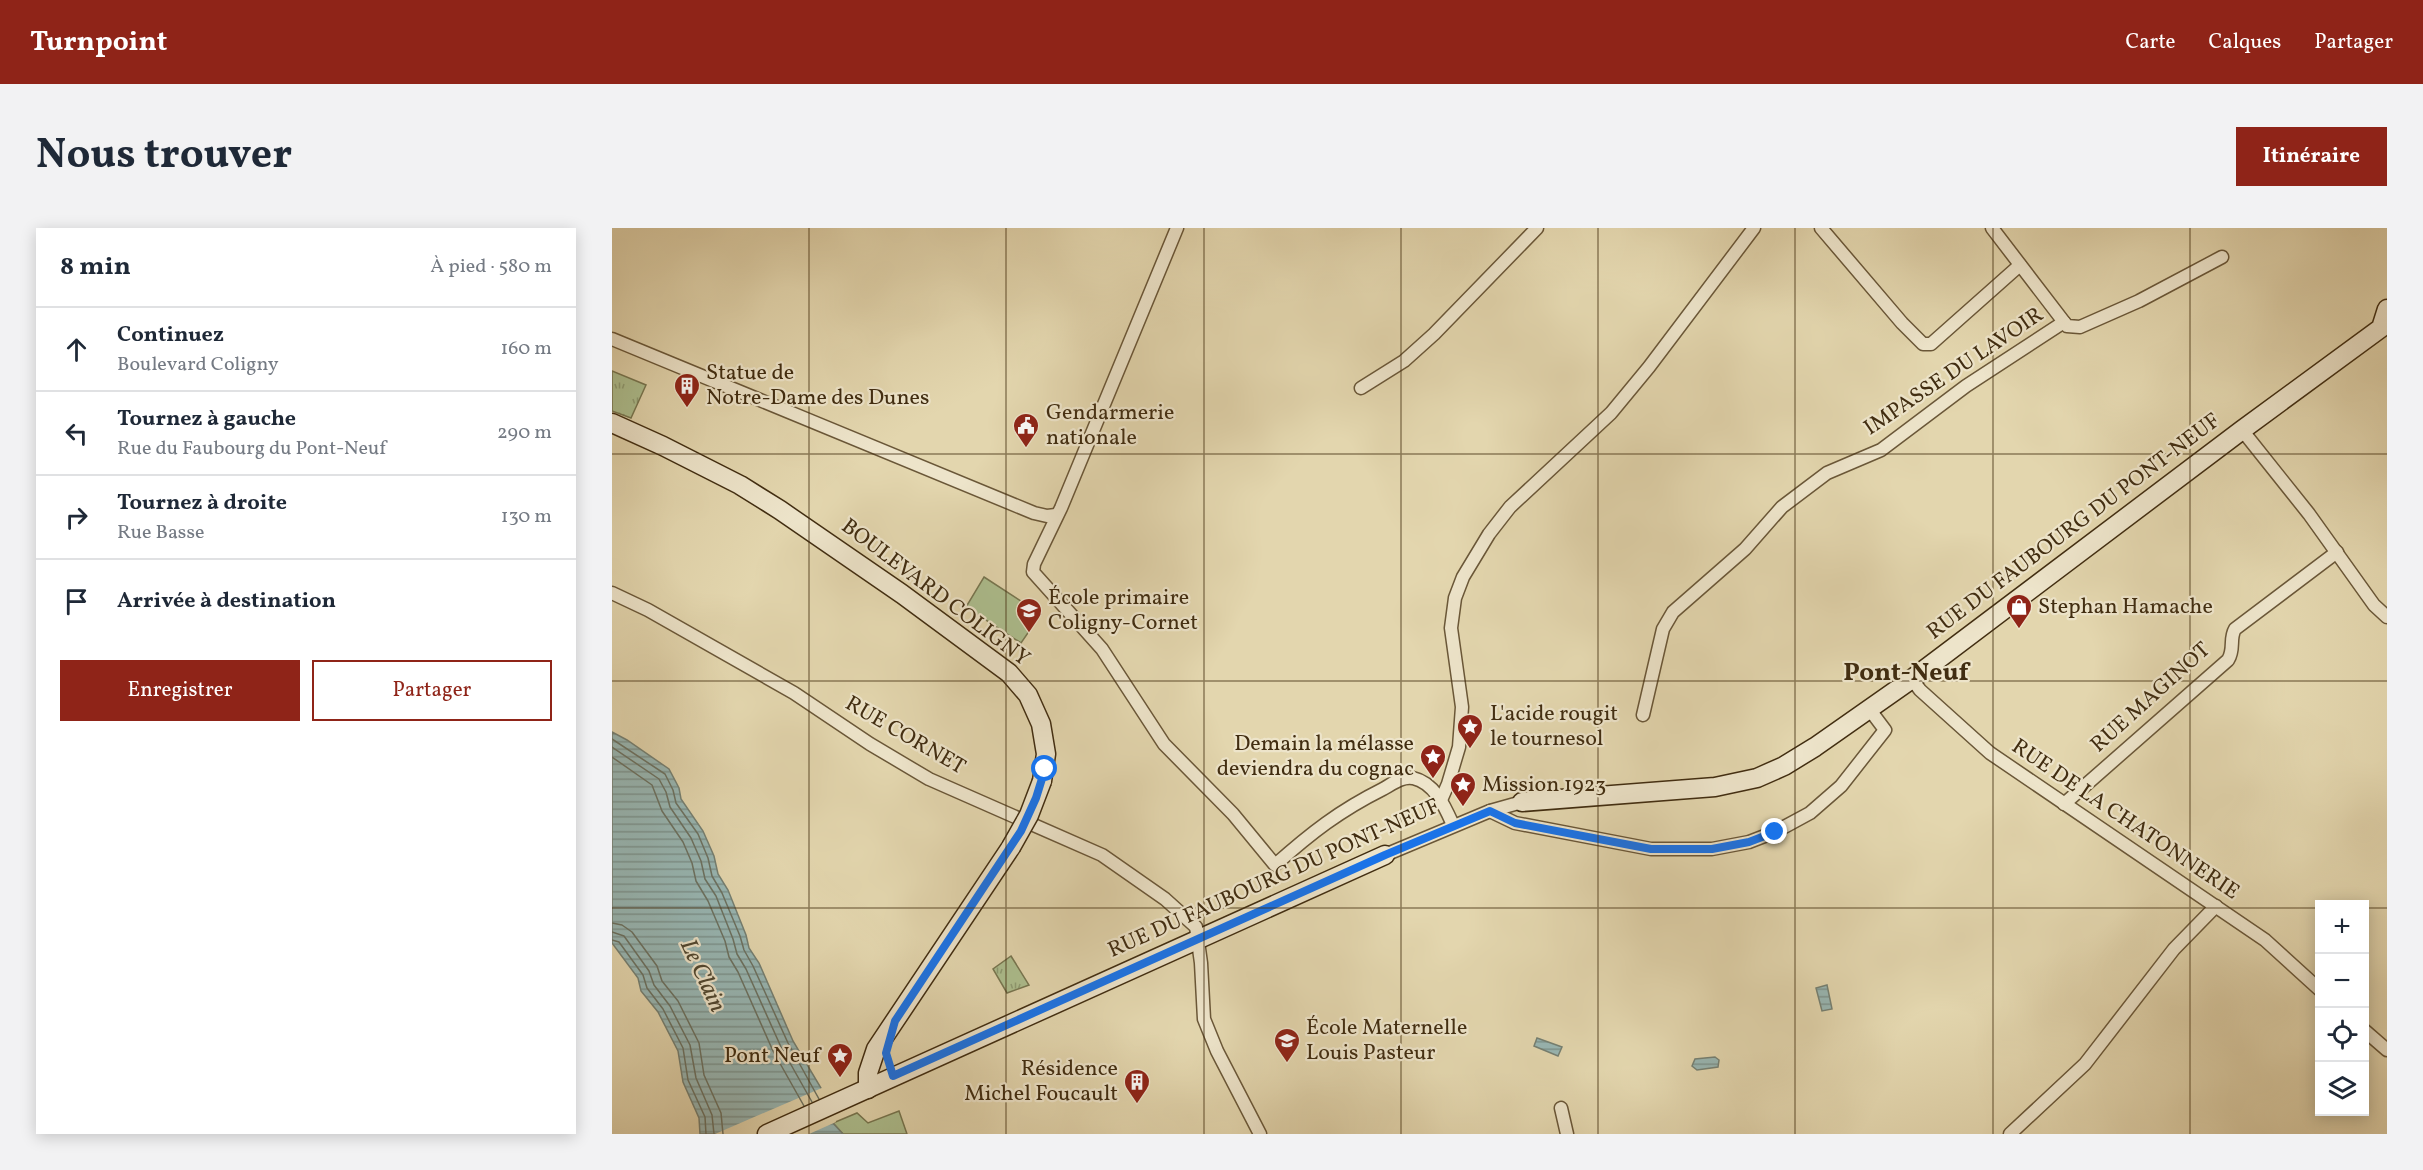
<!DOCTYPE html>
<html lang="fr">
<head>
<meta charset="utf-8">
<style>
	body { margin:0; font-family:Vollkorn,serif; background:#f2f2f3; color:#1f2937 }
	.controls { position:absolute; right:18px; bottom:18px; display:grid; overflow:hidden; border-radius:0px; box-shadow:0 3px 15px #0003 }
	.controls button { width:54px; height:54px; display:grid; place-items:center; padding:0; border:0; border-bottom:2px solid #e0e1e3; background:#fff; color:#1f2937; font:30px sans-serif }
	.stop { position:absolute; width:18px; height:18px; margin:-14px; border:4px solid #1a73e8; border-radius:50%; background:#fff }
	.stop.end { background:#1a73e8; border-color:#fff; box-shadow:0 2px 6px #0008 }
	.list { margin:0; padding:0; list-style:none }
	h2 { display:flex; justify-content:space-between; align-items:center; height:78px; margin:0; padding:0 24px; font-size:26px }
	h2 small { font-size:20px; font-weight:400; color:#747a83 }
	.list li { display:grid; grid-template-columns:39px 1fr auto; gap:18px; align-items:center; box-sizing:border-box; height:84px; padding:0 24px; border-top:2px solid #e0e1e3 }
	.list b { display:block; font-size:22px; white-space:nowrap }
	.list p { margin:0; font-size:20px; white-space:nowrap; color:#747a83 }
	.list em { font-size:20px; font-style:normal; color:#747a83 }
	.actions { display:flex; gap:12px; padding:18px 24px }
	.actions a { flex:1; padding:14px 0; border:2px solid #8f2418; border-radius:0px; text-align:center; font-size:21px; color:#8f2418 }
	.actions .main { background:#8f2418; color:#fff }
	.icon { flex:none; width:33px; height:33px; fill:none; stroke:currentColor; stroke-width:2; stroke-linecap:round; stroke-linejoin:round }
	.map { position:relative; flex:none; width:1775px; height:906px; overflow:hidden; border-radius:0px }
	header { display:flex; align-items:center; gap:36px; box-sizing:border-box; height:84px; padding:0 30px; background:#8f2418; color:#fff }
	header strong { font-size:28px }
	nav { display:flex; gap:33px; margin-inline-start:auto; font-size:21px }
	.intro { display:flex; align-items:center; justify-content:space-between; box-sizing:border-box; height:144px; padding:0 36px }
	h1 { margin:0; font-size:42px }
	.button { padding:15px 27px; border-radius:0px; background:#8f2418; color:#fff; font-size:21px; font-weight:700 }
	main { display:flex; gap:36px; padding:0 36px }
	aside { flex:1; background:#fff; border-radius:0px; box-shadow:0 3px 15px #0003 }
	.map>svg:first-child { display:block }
</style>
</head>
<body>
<header>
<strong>Turnpoint</strong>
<nav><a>Carte</a><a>Calques</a><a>Partager</a></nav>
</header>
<div class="intro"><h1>Nous trouver</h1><a class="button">Itinéraire</a></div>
<main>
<aside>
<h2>8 min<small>À pied · 580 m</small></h2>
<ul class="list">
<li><svg class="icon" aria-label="ahead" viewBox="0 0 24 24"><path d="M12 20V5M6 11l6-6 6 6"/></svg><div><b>Continuez</b><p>Boulevard Coligny</p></div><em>160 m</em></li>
<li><svg class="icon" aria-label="left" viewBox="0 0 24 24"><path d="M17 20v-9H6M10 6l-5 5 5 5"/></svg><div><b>Tournez à gauche</b><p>Rue du Faubourg du Pont-Neuf</p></div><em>290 m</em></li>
<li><svg class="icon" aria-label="right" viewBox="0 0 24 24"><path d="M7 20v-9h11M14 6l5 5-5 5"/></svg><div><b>Tournez à droite</b><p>Rue Basse</p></div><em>130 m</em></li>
<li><svg class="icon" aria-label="arrive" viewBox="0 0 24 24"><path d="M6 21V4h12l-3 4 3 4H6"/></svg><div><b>Arrivée à destination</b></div></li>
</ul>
<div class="actions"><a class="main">Enregistrer</a><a>Partager</a></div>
</aside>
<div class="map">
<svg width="1775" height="906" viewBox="0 0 1775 906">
	<defs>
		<pattern id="grass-tufts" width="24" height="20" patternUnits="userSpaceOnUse" patternTransform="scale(1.5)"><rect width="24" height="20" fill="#adbf8f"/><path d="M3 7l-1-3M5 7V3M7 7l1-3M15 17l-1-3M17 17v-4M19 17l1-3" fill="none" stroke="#8e9c73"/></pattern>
		<pattern id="water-rules" width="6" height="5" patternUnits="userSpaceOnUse" patternTransform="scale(1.5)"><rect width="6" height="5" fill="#98b7b4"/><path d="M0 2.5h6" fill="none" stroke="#7e9591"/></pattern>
	</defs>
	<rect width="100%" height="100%" fill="#e3d6ae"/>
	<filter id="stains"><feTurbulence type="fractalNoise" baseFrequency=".00333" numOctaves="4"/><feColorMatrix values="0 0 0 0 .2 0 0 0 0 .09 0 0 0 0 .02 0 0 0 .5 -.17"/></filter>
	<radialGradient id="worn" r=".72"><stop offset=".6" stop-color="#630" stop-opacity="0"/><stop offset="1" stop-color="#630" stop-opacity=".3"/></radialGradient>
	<g fill="url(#grass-tufts)" stroke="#777650" stroke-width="1.5">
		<polygon points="0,143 34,157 19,190 0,183"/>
		<polygon points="399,728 417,757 395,765 381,741"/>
	</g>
	<g fill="#adbf8f" stroke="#777650" stroke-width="1.5">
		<polygon points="372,349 429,386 409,415 354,379"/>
		<polygon points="287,883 295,906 231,906 221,895 245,885 256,895"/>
	</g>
	<g fill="url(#water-rules)" stroke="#758073" stroke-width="1.5">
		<polygon points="0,504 15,512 57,541 67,560 69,571 91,603 102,628 106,646 116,662 134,707 137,720 147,735 181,813 209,860 221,895 231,906 88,906 87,890 71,854 66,823 46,784 29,763 26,750 0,715"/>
		<polygon points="1215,757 1220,781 1210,783 1204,760"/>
		<polygon points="925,810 950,819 946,828 922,818"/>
		<polygon points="1103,829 1107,832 1106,839 1085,842 1080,838 1083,831"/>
	</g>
	<polygon fill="#e3d6ae" points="212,859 224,894 197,906 103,906"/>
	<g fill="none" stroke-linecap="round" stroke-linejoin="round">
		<g stroke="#6c7262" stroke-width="1.5">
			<polyline points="0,511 53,546 61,562 64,575 86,606 96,630 100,648 110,665 128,708 132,722 141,738 176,815 207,871"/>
			<polyline points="0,519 47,551 54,564 58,579 79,610 89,633 93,651 104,668 121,711 125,726 134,741 169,819 200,874"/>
			<polyline points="0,529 40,557 50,583 71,614 80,635 84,653 96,673 113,713 117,729 126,744 161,823 192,878"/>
			<polyline points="0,695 10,697 20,704 45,738 50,753 66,773 87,815 92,847 109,885 111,906"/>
			<polyline points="0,704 12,708 37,743 42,757 58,778 78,817 84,850 100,887 102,906"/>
			<polyline points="0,712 7,714 31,747 35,760 51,781 71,820 76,852 93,889 94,906"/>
		</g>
		<defs>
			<g id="street">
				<path d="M565 0 449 280 422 336 421 344 490 421 552 516 621 586 663 637C699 605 727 583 771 561 780 556 790 548 801 550 823 555 833 579 841 597"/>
				<polyline points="1209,0 1290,95 1311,116 1319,116 1408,37"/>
				<polyline points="1380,0 1455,98 1468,99 1527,73 1610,29"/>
				<polyline points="0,111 422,285 435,288 444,287"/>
				<polyline points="749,160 792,133 822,106 925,0"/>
				<polyline points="1630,202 1697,286 1762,377 1775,389"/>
				<polyline points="0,365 36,382 182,465 258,516 317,551 490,627 553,671 584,699 589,735 592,791 605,823 648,906"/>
				<polyline points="1300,451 1308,462 1378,525 1653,712 1708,762"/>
				<polyline points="1031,487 1051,401 1061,384 1133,321 1170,279 1215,245 1269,222 1354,158 1452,94"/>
				<polyline points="829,572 836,556 847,519 850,479 839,400 843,370 851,349 877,306 898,279 999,185 1037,139 1142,0"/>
				<path d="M1452 576 1616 432C1623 421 1617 411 1623 401L1725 324"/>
				<polyline points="878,583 903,595 1039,621 1100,621 1137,614 1163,604 1198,585 1229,558 1273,502 1258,482"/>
				<polyline points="773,627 878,583 910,574"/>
				<polyline points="1752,802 1775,822"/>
				<polyline points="949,880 955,906"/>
				<polyline points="1398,906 1473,836 1562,721 1604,678"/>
			</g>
			<g id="secondary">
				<polyline points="0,195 51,218 128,257 168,282 290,366 397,445 416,467 429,496 434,526 430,553"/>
				<polyline points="910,574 1103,559 1145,550 1172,538 1203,519 1300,451 1630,202 1769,100 1775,81"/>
				<polyline points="256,861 256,845 264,821 399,619"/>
				<polyline points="155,906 773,627"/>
			</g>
		</defs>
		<use href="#street" stroke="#6a5738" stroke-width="15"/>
		<use href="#secondary" stroke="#412d11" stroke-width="21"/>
		<use href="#street" stroke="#ede4ca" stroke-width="12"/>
		<use href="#secondary" stroke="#ede4ca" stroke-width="18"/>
		<defs>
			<polyline id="secondary-bridge" points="399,619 417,587 430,553"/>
		</defs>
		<use href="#secondary-bridge" stroke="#412d11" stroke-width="21" stroke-linecap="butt"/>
		<use href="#secondary-bridge" stroke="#ede4ca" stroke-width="18"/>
	</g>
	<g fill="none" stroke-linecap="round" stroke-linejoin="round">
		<polyline stroke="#1a73e8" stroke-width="8" points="433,541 424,570 409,603 283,793 274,825 281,848 773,627 878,583 903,595 1039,621 1100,621 1137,614 1163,604"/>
	</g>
	<path fill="none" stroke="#412d11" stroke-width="1.5" stroke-opacity="0.55" d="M197 0V906M394 0V906M592 0V906M789 0V906M986 0V906M1183 0V906M1381 0V906M1578 0V906M0 226H1775M0 453H1775M0 680H1708M1752 680H1775"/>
	<defs>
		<symbol id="building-pin" viewBox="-11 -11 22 30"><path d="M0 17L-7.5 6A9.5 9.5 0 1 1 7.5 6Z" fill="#8f2418" stroke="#ede4ca"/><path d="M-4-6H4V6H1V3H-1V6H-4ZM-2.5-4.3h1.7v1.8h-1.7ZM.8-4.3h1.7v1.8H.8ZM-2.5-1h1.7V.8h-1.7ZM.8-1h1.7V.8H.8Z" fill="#fff"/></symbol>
		<symbol id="civic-pin" viewBox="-11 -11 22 30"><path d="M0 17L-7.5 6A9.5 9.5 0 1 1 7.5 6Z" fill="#8f2418" stroke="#ede4ca"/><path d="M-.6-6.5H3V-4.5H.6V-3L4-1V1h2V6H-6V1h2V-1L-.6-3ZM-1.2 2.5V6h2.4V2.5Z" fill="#fff"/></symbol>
		<symbol id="shop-pin" viewBox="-11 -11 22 30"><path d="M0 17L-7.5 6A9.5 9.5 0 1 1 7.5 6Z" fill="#8f2418" stroke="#ede4ca"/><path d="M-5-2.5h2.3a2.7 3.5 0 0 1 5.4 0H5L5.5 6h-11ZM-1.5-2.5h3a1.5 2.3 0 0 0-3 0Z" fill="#fff"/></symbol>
		<symbol id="school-pin" viewBox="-11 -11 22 30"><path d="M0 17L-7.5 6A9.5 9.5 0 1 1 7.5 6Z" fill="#8f2418" stroke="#ede4ca"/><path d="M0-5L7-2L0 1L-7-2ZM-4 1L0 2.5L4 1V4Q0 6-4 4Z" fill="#fff"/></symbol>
		<symbol id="sight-pin" viewBox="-11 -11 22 30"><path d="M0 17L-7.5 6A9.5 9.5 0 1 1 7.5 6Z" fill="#8f2418" stroke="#ede4ca"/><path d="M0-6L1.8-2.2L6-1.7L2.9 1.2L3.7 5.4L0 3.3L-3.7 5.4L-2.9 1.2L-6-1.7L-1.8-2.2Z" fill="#fff"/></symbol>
	</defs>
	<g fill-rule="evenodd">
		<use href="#building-pin" x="60" y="143" width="30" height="40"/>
		<use href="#civic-pin" x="399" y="183" width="30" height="40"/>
		<use href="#shop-pin" x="1392" y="364" width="30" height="40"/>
		<use href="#school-pin" x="402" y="368" width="30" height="40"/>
		<use href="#sight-pin" x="843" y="484" width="30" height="40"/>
		<use href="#sight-pin" x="806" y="514" width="30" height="40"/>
		<use href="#sight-pin" x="836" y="542" width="30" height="40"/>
		<use href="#school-pin" x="660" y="798" width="30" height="40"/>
		<use href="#sight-pin" x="213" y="813" width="30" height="40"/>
		<use href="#building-pin" x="510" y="839" width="30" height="40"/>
	</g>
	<g text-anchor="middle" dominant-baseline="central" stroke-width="4.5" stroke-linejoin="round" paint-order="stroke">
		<g font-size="22" fill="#412d11" stroke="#ede4ca">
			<text transform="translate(1342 144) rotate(-34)">IMPASSE DU LAVOIR</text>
			<text transform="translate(1462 299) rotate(-37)">RUE DU FAUBOURG DU PONT-NEUF</text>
			<text transform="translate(323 365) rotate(37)">BOULEVARD COLIGNY</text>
			<text transform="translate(1539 470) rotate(-42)">RUE MAGINOT</text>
			<text transform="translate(293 508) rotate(30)">RUE CORNET</text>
			<text transform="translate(1513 592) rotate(34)">RUE DE LA CHATONNERIE</text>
			<text transform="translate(662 651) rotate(-24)">RUE DU FAUBOURG DU PONT-NEUF</text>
		</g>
		<g font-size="22" fill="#412d11" stroke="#ede4ca" text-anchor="start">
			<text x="94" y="145">Statue de<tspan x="94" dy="25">Notre-Dame des Dunes</tspan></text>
			<text x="434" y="185">Gendarmerie<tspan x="434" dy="25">nationale</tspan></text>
			<text x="436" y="370">École primaire<tspan x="436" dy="25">Coligny-Cornet</tspan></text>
			<text x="1426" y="379">Stephan Hamache</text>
			<text x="878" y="486">L'acide rougit<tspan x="878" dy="25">le tournesol</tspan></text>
			<text x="802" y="516" text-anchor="end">Demain la mélasse<tspan x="802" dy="25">deviendra du cognac</tspan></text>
			<text x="870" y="557">Mission 1923</text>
			<text x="694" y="800">École Maternelle<tspan x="694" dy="25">Louis Pasteur</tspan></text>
			<text x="208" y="828" text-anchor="end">Pont Neuf</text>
			<text x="506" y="841" text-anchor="end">Résidence<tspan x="506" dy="25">Michel Foucault</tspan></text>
		</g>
		<g font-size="24" font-style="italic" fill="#524932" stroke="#ede4ca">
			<text transform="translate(90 748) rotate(65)">Le Clain</text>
		</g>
		<g font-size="26" font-weight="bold" fill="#412d11" stroke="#ede4ca">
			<text x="1294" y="445">Pont-Neuf</text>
		</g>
	</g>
	<rect width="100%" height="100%" filter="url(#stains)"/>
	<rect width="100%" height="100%" fill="url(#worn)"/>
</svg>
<div class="controls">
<button>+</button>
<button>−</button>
<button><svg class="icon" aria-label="locate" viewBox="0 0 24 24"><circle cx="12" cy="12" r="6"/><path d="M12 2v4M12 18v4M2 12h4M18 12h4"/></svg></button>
<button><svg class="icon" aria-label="layers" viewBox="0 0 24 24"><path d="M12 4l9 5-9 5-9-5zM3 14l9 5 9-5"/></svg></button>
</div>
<div class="stop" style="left:433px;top:541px"></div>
<div class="stop end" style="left:1163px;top:604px"></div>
</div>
</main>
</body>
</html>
